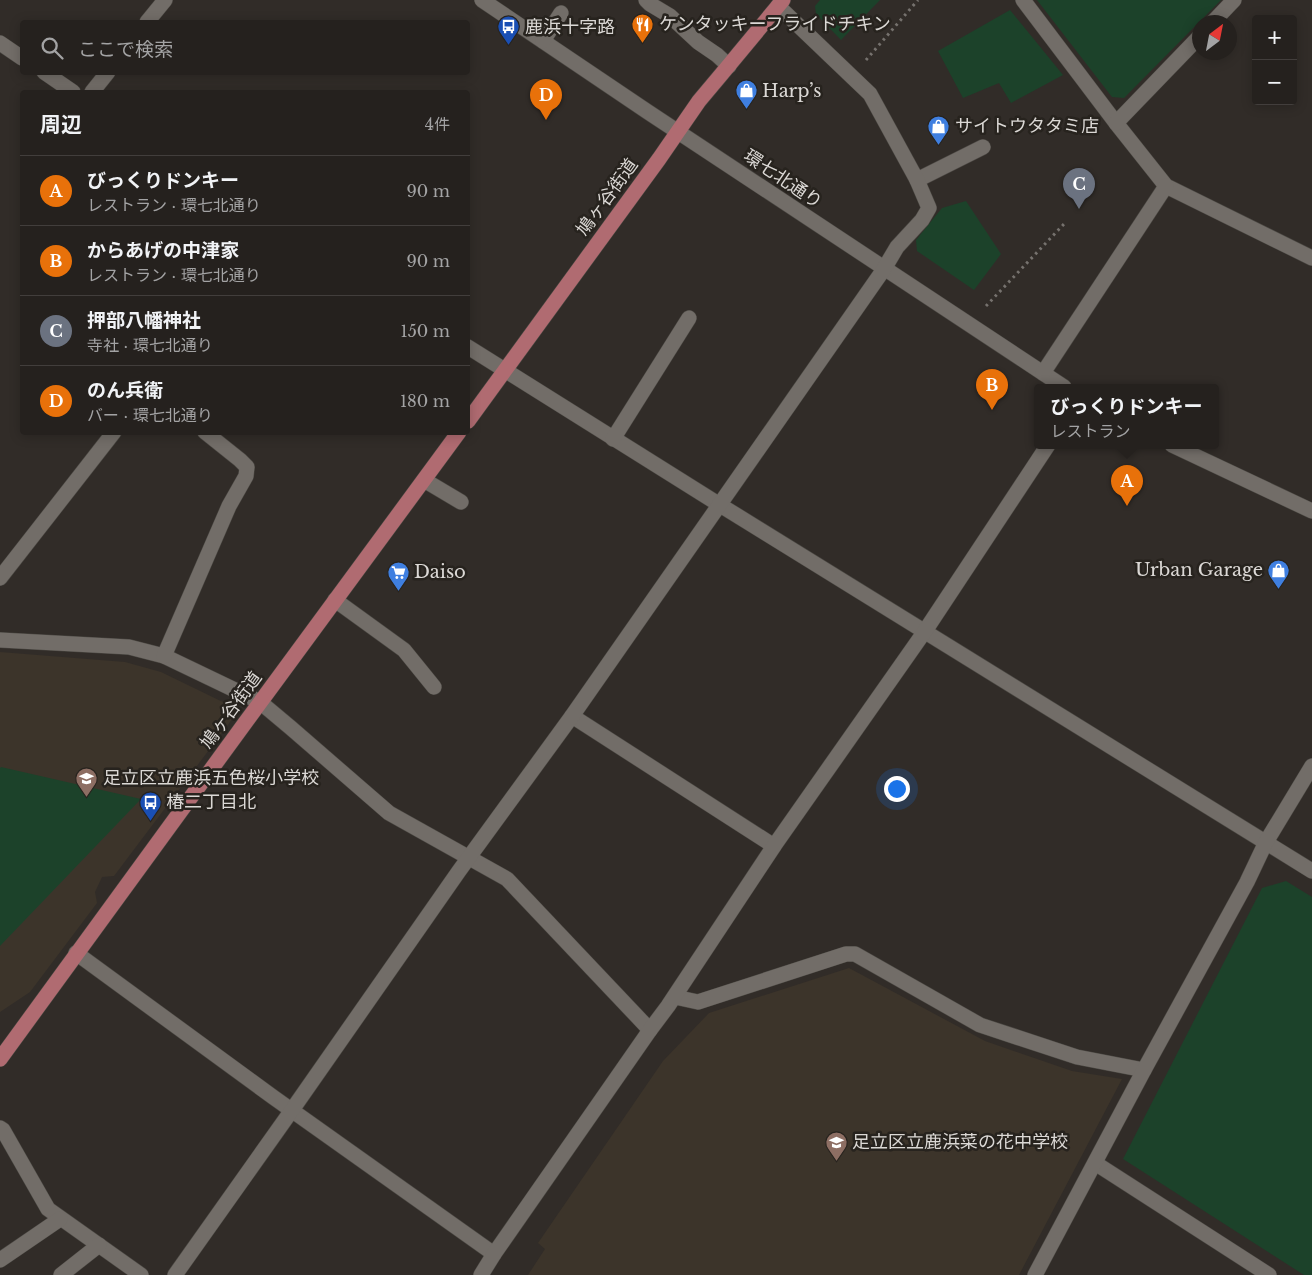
<!DOCTYPE html>
<html lang="ja">
<head>
<meta charset="utf-8">
<style>
	body { margin:0; font-family:"Libre Baskerville","Noto Sans JP",serif; background:#312e2b; color:#f1f3f6 }
	.controls { position:absolute; right:15px; top:15px; display:grid; overflow:hidden; border-radius:5px; box-shadow:0 2px 12px #0003 }
	.controls button { width:45px; height:45px; display:grid; place-items:center; padding:0; border:0; border-bottom:1px solid #423e3c; background:#25211e; color:#f1f3f6; font:25px sans-serif }
	.compass { position:absolute; left:1192px; top:15px; width:45px; height:45px; border-radius:50%; background:#25211e; box-shadow:0 2px 12px #0003; rotate:32deg }
	.you { position:absolute; left:896px; top:788px; width:18px; height:18px; margin:-12px; border:4px solid #fff; border-radius:50%; background:#1a73e8; box-shadow:0 0 0 8px #1a73e833 }
	.badge { display:grid; place-items:center; width:32px; height:32px; border-radius:50%; background:#f2a080; color:#fff; font-size:16px; font-weight:700 }
	.pin { position:absolute; translate:-50% -41px; filter:drop-shadow(0 1px 2px #0008) }
	.pin::after { content:''; position:absolute; top:26px; width:18px; height:15px; background:inherit; clip-path:polygon(0 0,100% 0,50% 100%) }
	.popup { position:absolute; left:1034px; top:384px; width:185px; height:65px; box-sizing:border-box; display:grid; place-content:center; border-radius:5px; background:#25211e; filter:drop-shadow(0 1px 4px #0005); font-size:16px; white-space:nowrap; color:#a3a3a4 }
	.popup b { font-size:19px; color:#f1f3f6 }
	.popup::after { content:''; position:absolute; left:50%; top:100%; margin-left:-10px; border:10px solid transparent; border-top-color:#25211e }
	.list { margin:0; padding:0; list-style:none }
	h2 { display:flex; justify-content:space-between; align-items:center; height:65px; margin:0; padding:0 20px; font-size:21px }
	h2 small { font-size:16px; font-weight:400; color:#a3a3a4 }
	.list li { display:grid; grid-template-columns:32px 1fr auto; gap:15px; align-items:center; box-sizing:border-box; height:70px; padding:0 20px; border-top:1px solid #423e3c }
	.list b { display:block; font-size:19px; white-space:nowrap }
	.list p { margin:0; font-size:16px; white-space:nowrap; color:#a3a3a4 }
	.list em { font-size:16px; font-style:normal; color:#a3a3a4 }
	.icon { flex:none; width:28px; height:28px; fill:none; stroke:currentColor; stroke-width:2; stroke-linecap:round; stroke-linejoin:round }
	.map { position:relative; flex:none; width:1312px; height:1275px; overflow:hidden }
	.search { position:absolute; background:#25211e; box-shadow:0 2px 12px #0003; left:20px; top:20px; width:450px; height:55px; display:flex; align-items:center; gap:12px; box-sizing:border-box; padding:0 18px; border-radius:5px; color:#a3a3a4; font-size:19px }
	.panel { position:absolute; background:#25211e; box-shadow:0 2px 12px #0003; left:20px; top:90px; width:450px; height:345px; border-radius:5px }
	.map>svg:first-child { display:block }
</style>
</head>
<body>
<div class="map">
<svg width="1312" height="1275" viewBox="0 0 1312 1275">
	<rect width="100%" height="100%" fill="#312c28"/>
	<g fill="#3c342a">
		<polygon points="0,652 125,662 161,672 229,705 233,718 114,876 102,877 95,892 97,903 30,992 0,1012"/>
		<polygon points="849,968 985,1041 1072,1071 1122,1079 1019,1275 528,1275 545,1249 538,1243 663,1061 709,1013"/>
	</g>
	<g fill="#1c422a">
		<polygon points="820,0 880,0 841,40 816,14 815,6"/>
		<polygon points="1037,0 1221,0 1124,98 1112,97"/>
		<polygon points="1010,10 1063,75 1011,103 999,83 963,98 938,51"/>
		<polygon points="966,201 1001,254 974,290 917,251 916,240 942,208"/>
		<polygon points="1,767 141,799 0,946 0,768"/>
		<polygon points="1286,881 1312,897 1312,1275 1304,1275 1123,1159 1262,888"/>
	</g>
	<g fill="none" stroke-linecap="round" stroke-linejoin="round">
		<defs>
			<g id="minor">
				<polyline points="482,0 648,112 1064,387"/>
				<polyline points="646,0 650,4 670,16 698,42 717,55 729,66"/>
				<polyline points="1023,0 1116,123 1166,186 1312,258"/>
				<polyline points="147,22 165,0"/>
				<polyline points="1213,22 1234,0"/>
				<polyline points="543,41 561,13"/>
				<polyline points="0,43 22,58"/>
				<polyline points="44,72 73,92"/>
				<polyline points="92,92 108,72"/>
				<polyline points="1116,123 1200,36"/>
				<polyline points="917,180 983,147"/>
				<polyline points="468,347 720,505 1312,871"/>
				<polyline points="1043,373 1166,186"/>
				<polyline points="613,439 689,318"/>
				<polyline points="1172,445 1312,511"/>
				<polyline points="424,480 461,502"/>
				<polyline points="0,578 114,432"/>
				<polyline points="335,600 404,650 434,687"/>
				<polyline points="0,640 129,647 164,656 260,702 291,728 389,813 507,879 650,1030"/>
				<polyline points="164,656 229,506 246,476 247,467 240,460 205,432"/>
				<polyline points="572,716 774,846"/>
				<polyline points="76,953 273,1097 494,1254"/>
				<polyline points="675,997 698,1002 846,954 855,954 980,1025 1077,1057 1144,1070"/>
				<polyline points="0,1128 3,1130 48,1209 141,1275"/>
				<polyline points="1095,1163 1269,1275"/>
				<polyline points="0,1260 60,1219"/>
				<polyline points="61,1275 99,1245"/>
				<polyline points="175,1275 292,1110 459,871 572,716 884,269 897,247 922,220 929,208 917,180 870,94 778,6"/>
				<polyline points="481,1275 494,1254 650,1030 668,1006 774,846 925,631 1048,445"/>
				<polyline points="1035,1275 1144,1070 1247,882 1266,842 1312,766"/>
			</g>
			<g id="major">
				<polyline points="468,421 659,159 699,101 720,76 783,0"/>
				<polyline points="0,1059 245,723 459,432"/>
			</g>
		</defs>
		<use href="#minor" stroke="#4b4843" stroke-width="16"/>
		<use href="#major" stroke="#4b4843" stroke-width="16"/>
		<g stroke="#76726e" stroke-width="3" stroke-dasharray="2.5 4" stroke-linecap="butt">
			<polyline points="866,60 918,0"/>
			<polyline points="986,306 1064,224"/>
		</g>
		<use href="#minor" stroke="#726d68" stroke-width="15"/>
		<use href="#major" stroke="#b06b71" stroke-width="15"/>
	</g>
	<defs>
		<symbol id="restaurant-pin" viewBox="-11 -11 22 30"><path d="M0 17L-7.5 6A9.5 9.5 0 1 1 7.5 6Z" fill="#e8710a" stroke="#27231e"/><path d="M-5-6h1v4h1v-4h1v4h1v-4h1v5L-1.5 .5V6h-2V.5L-5-1ZM5-6V6H3V1.5H1.5Q1.5-4 5-6Z" fill="#fff"/></symbol>
		<symbol id="bus-pin" viewBox="-11 -11 22 30"><path d="M0 17L-7.5 6A9.5 9.5 0 1 1 7.5 6Z" fill="#1a4fb4" stroke="#27231e"/><path d="M-5-6H5V4H4V6H2V4H-2V6H-4V4H-5ZM-3.5-4V0h7V-4ZM-3.5 1.2v1.5H-2V1.2ZM2 1.2v1.5H3.5V1.2Z" fill="#fff"/></symbol>
		<symbol id="shop-pin" viewBox="-11 -11 22 30"><path d="M0 17L-7.5 6A9.5 9.5 0 1 1 7.5 6Z" fill="#3f7fe0" stroke="#27231e"/><path d="M-5-2.5h2.3a2.7 3.5 0 0 1 5.4 0H5L5.5 6h-11ZM-1.5-2.5h3a1.5 2.3 0 0 0-3 0Z" fill="#fff"/></symbol>
		<symbol id="supermarket-pin" viewBox="-11 -11 22 30"><path d="M0 17L-7.5 6A9.5 9.5 0 1 1 7.5 6Z" fill="#3f7fe0" stroke="#27231e"/><path d="M-6-5.5h2.5l.6 2H6L4.5 2H-2.5L-4.4-4H-6ZM-1.5 3.2a1.3 1.3 0 1 0 .1 0ZM3 3.2a1.3 1.3 0 1 0 .1 0Z" fill="#fff"/></symbol>
		<symbol id="school-pin" viewBox="-11 -11 22 30"><path d="M0 17L-7.5 6A9.5 9.5 0 1 1 7.5 6Z" fill="#8d6e63" stroke="#27231e"/><path d="M0-5L7-2L0 1L-7-2ZM-4 1L0 2.5L4 1V4Q0 6-4 4Z" fill="#fff"/></symbol>
	</defs>
	<g fill-rule="evenodd">
		<use href="#restaurant-pin" x="630" y="12" width="25" height="34"/>
		<use href="#bus-pin" x="496" y="14" width="25" height="34"/>
		<use href="#shop-pin" x="734" y="78" width="25" height="34"/>
		<use href="#shop-pin" x="926" y="114" width="25" height="34"/>
		<use href="#shop-pin" x="1266" y="558" width="25" height="34"/>
		<use href="#supermarket-pin" x="386" y="560" width="25" height="34"/>
		<use href="#school-pin" x="74" y="766" width="25" height="34"/>
		<use href="#bus-pin" x="138" y="790" width="25" height="34"/>
		<use href="#school-pin" x="824" y="1130" width="25" height="34"/>
	</g>
	<g text-anchor="middle" dominant-baseline="central" stroke-width="5" stroke-linejoin="round" paint-order="stroke">
		<g font-size="18" fill="#dbd8d5" stroke="#27231e" text-anchor="start">
			<text x="659" y="24">ケンタッキーフライドチキン</text>
			<text x="525" y="27">鹿浜十字路</text>
			<text x="762" y="91">Harp’s</text>
			<text x="955" y="126">サイトウタタミ店</text>
			<text x="1263" y="570" text-anchor="end">Urban Garage</text>
			<text x="414" y="572">Daiso</text>
			<text x="103" y="778">足立区立鹿浜五色桜小学校</text>
			<text x="166" y="802">椿二丁目北</text>
			<text x="852" y="1142">足立区立鹿浜菜の花中学校</text>
		</g>
		<g font-size="18" fill="#dbd8d5" stroke="#27231e">
			<text transform="translate(783 179) rotate(34)">環七北通り</text>
			<text transform="translate(607 197) rotate(-54)">鳩ヶ谷街道</text>
			<text transform="translate(231 710) rotate(-54)">鳩ヶ谷街道</text>
		</g>
	</g>
</svg>
<div class="controls">
<button>+</button>
<button>−</button>
</div>
<svg class="compass" viewBox="-18 -18 36 36"><path d="M0-13l5 13h-10z" fill="#e53935"/><path d="M0 13l5-13h-10z" fill="#a3a3a4"/></svg>
<div class="you"></div>
<div class="pin badge" style="left:1127px;top:506px;background:#e8710a">A</div>
<div class="popup"><b>びっくりドンキー</b>レストラン</div>
<div class="pin badge" style="left:992px;top:410px;background:#e8710a">B</div>
<div class="pin badge" style="left:1079px;top:209px;background:#6b7280">C</div>
<div class="pin badge" style="left:546px;top:120px;background:#e8710a">D</div>
<div class="search"><svg class="icon" aria-label="search" viewBox="0 0 24 24"><circle cx="10" cy="10" r="6"/><path d="M15 15l6 6"/></svg>ここで検索</div>
<section class="panel">
<h2>周辺<small>4件</small></h2>
<ul class="list">
<li><span class="badge" style="background:#e8710a">A</span><div><b>びっくりドンキー</b><p>レストラン · 環七北通り</p></div><em>90 m</em></li>
<li><span class="badge" style="background:#e8710a">B</span><div><b>からあげの中津家</b><p>レストラン · 環七北通り</p></div><em>90 m</em></li>
<li><span class="badge" style="background:#6b7280">C</span><div><b>押部八幡神社</b><p>寺社 · 環七北通り</p></div><em>150 m</em></li>
<li><span class="badge" style="background:#e8710a">D</span><div><b>のん兵衛</b><p>バー · 環七北通り</p></div><em>180 m</em></li>
</ul>
</section>
</div>
</body>
</html>
